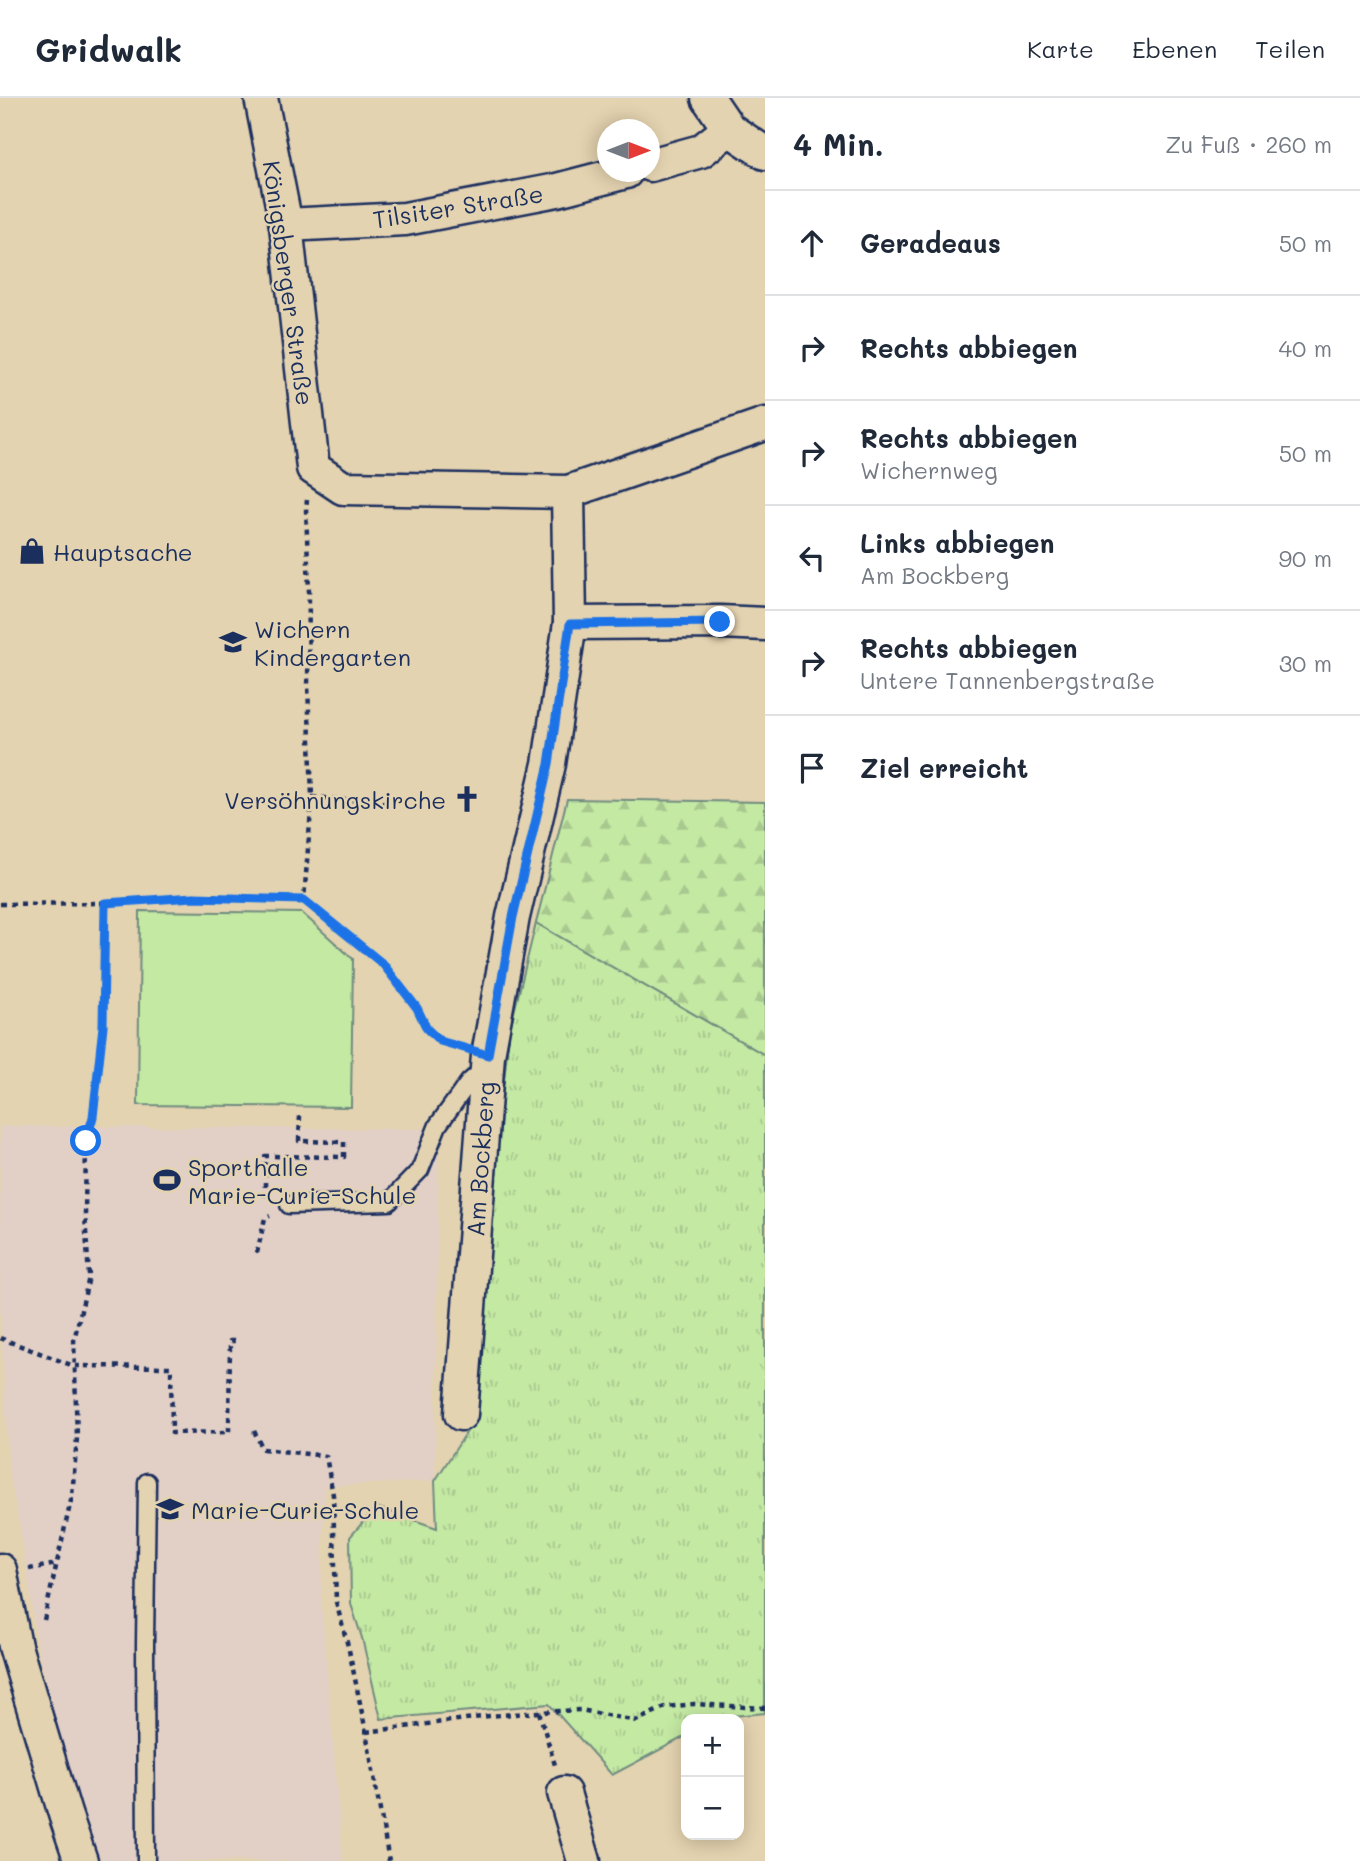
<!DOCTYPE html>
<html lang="de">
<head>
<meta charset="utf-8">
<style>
	body { margin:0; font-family:Mali,sans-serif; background:#f2f2f3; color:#1f2937 }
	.controls { position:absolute; right:21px; bottom:21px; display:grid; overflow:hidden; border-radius:14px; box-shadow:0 4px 18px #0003 }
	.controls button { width:63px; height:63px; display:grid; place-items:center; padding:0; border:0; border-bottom:2px solid #e0e1e3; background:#fff; color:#1f2937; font:35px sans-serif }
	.compass { position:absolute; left:597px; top:21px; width:63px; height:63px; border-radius:50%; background:#fff; box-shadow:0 4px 18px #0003; rotate:90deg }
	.stop { position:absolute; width:21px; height:21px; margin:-16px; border:5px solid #1a73e8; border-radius:50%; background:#fff }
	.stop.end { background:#1a73e8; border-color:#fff; box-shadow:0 2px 7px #0008 }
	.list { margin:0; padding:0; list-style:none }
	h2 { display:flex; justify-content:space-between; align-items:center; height:91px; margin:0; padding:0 28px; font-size:30px }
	h2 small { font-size:23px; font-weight:400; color:#747a83 }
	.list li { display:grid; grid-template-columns:46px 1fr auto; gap:21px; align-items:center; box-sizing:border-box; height:105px; padding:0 28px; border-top:2px solid #e0e1e3 }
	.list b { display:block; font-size:26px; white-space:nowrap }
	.list p { margin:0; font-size:23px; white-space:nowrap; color:#747a83 }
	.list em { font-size:23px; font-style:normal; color:#747a83 }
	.icon { flex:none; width:38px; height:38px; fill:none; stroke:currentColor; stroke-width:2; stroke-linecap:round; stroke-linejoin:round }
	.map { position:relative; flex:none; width:765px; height:1763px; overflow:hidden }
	header { display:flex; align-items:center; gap:42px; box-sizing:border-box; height:98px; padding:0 35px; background:#fff; border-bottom:2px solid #e0e1e3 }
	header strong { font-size:33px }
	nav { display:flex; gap:38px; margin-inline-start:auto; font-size:24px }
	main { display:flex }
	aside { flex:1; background:#fff }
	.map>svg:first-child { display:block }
</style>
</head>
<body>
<header>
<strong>Gridwalk</strong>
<nav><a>Karte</a><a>Ebenen</a><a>Teilen</a></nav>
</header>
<main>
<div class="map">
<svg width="765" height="1763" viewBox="0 0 765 1763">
	<defs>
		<pattern id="grass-tufts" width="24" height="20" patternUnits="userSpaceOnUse" patternTransform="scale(1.75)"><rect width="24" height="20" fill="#c4e9a3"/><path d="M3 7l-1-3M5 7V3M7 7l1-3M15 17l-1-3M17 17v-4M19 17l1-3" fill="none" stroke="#a8c88f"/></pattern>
		<pattern id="forest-firs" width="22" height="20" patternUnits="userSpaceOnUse" patternTransform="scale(1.75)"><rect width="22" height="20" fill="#c4e9a3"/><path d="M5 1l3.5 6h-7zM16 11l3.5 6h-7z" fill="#a8c88f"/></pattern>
	</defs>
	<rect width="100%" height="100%" fill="#e4d3b0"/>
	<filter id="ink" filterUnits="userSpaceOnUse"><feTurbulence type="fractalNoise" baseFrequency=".0143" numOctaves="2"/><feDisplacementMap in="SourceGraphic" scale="14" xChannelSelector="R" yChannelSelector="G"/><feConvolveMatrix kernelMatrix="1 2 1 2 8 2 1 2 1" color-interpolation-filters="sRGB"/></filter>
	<g filter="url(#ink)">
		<polygon fill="#e2d0c6" points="0,1028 439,1031 435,1383 325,1388 321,1499 343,1763 95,1763 53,1614 37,1544 21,1435 9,1374 0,1209"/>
		<polygon fill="url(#grass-tufts)" stroke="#708c80" stroke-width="2" points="536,825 765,957 765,1615 721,1619 717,1621 686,1621 686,1638 612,1677 549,1606 381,1621 362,1540 351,1506 350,1439 376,1409 437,1430 435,1383 468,1332 509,935"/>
		<polygon fill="url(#forest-firs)" stroke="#708c80" stroke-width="2" points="567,701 765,704 765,957 536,825"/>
		<polygon fill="#c4e9a3" stroke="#708c80" stroke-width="2" points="140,813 302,815 353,861 351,1009 138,1007"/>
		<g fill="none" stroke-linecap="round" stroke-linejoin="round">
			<defs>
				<g id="lane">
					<polyline points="289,1107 389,1104 420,1072 438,1027 469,984 485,970"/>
					<polyline points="146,1763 145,1547 147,1384"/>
				</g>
				<g id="street">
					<polyline points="261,0 286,127 313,370 343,390 568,394 765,326"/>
					<polyline points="708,0 729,31 765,55"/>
					<polyline points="650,67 701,53 729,31"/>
					<polyline points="286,127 405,121 557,92 626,74"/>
					<polyline points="570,525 720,524 765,526"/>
					<polyline points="461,1316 488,957 513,819 549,666 570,525 568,394"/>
					<polyline points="0,1472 15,1548 65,1716 81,1763"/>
					<polyline points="564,1695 584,1763"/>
				</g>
			</defs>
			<use href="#lane" stroke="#1b2f5e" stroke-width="21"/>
			<use href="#street" stroke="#1b2f5e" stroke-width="37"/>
			<g stroke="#1b2f5e" stroke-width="4.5" stroke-dasharray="5 5" stroke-linecap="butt">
				<polyline points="312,699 385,705"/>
				<polyline points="304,802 383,866 417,910 427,931 440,943 460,949"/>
				<polyline points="0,806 105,805"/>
				<polyline points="265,1099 265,1058 344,1059 344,1044 299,1043 300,1017"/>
				<polyline points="257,1155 265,1120 270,1118"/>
				<polyline points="0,1240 74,1268 171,1269 172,1335 229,1334 230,1243 239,1243"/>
				<polyline points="254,1333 263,1351 326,1358 333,1397 336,1504 349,1552 366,1634 389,1763"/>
				<polyline points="29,1471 57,1466"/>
				<polyline points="44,1522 72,1398 77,1340 74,1242 89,1179 85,1118 86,1043 93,1019 103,928 105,805 194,798 304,802 312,699 308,586 309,494 306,410 307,402"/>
				<polyline points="539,1614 555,1667"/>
				<polyline points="366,1634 489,1618 539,1614 581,1612 636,1623 665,1609 694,1606 765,1610"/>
			</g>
			<use href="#lane" stroke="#e4d3b0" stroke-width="16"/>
			<use href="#street" stroke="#e4d3b0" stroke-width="32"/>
		</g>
	</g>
	<g fill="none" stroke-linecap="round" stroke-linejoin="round" filter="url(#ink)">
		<polyline stroke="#1a73e8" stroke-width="9" points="86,1043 93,1019 103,928 105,805 194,799 304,802 383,866 417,910 427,931 440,943 488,957 513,819 549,666 570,526 720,524"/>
	</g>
	<defs>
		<symbol id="shop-bare" viewBox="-9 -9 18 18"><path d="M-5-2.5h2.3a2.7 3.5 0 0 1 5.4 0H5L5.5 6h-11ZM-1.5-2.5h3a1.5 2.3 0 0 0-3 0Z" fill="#1b2f5e" stroke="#e4d3b0" stroke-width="2.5" paint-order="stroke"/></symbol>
		<symbol id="school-bare" viewBox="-9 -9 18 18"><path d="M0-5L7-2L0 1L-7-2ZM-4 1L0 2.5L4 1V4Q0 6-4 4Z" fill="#1b2f5e" stroke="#e4d3b0" stroke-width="2.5" paint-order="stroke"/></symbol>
		<symbol id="church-bare" viewBox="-9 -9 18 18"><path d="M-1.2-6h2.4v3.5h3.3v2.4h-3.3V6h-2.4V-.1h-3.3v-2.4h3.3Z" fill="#1b2f5e" stroke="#e4d3b0" stroke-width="2.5" paint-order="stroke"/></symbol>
		<symbol id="stadium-bare" viewBox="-9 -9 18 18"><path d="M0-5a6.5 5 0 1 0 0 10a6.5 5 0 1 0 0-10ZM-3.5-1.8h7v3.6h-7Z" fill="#1b2f5e" stroke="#e4d3b0" stroke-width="2.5" paint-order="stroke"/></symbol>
	</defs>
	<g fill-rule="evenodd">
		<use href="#shop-bare" x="13" y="434" width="38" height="38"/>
		<use href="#school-bare" x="214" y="525" width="38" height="38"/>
		<use href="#church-bare" x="448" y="682" width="38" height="38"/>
		<use href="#stadium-bare" x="148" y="1063" width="38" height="38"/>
		<use href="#school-bare" x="151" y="1392" width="38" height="38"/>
	</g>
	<g text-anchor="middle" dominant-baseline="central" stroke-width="5" stroke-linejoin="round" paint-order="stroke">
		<g font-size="24" fill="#1b2f5e" stroke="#e4d3b0">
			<text transform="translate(458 108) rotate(-9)">Tilsiter Straße</text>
			<text transform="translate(289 185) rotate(82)">Königsberger Straße</text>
			<text transform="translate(480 1061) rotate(-86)">Am Bockberg</text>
		</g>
		<g font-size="24" fill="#1b2f5e" stroke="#e4d3b0" text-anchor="start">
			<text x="53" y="453">Hauptsache</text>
			<text x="254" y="530">Wichern<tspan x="254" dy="28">Kindergarten</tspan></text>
			<text x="446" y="701" text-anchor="end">Versöhnungskirche</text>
			<text x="188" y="1068">Sporthalle<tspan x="188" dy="28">Marie-Curie-Schule</tspan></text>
			<text x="191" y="1411">Marie-Curie-Schule</text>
		</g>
	</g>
</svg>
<div class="controls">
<button>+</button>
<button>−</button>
</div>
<svg class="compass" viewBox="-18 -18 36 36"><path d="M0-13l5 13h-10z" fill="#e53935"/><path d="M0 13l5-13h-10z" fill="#747a83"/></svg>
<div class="stop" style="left:86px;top:1043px"></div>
<div class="stop end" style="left:720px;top:524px"></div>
</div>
<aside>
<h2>4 Min.<small>Zu Fuß · 260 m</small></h2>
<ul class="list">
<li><svg class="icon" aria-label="ahead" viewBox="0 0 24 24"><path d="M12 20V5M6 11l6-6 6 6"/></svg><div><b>Geradeaus</b></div><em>50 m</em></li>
<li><svg class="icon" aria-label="right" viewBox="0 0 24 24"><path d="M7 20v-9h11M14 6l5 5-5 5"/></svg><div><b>Rechts abbiegen</b></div><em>40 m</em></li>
<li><svg class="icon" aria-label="right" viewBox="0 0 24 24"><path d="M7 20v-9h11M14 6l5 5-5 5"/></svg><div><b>Rechts abbiegen</b><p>Wichernweg</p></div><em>50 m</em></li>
<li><svg class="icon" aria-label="left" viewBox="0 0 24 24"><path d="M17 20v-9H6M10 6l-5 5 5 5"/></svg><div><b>Links abbiegen</b><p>Am Bockberg</p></div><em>90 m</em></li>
<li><svg class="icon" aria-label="right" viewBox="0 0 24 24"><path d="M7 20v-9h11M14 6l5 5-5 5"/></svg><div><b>Rechts abbiegen</b><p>Untere Tannenbergstraße</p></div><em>30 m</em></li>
<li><svg class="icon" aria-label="arrive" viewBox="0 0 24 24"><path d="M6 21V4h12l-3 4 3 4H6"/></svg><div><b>Ziel erreicht</b></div></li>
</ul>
</aside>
</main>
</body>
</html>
